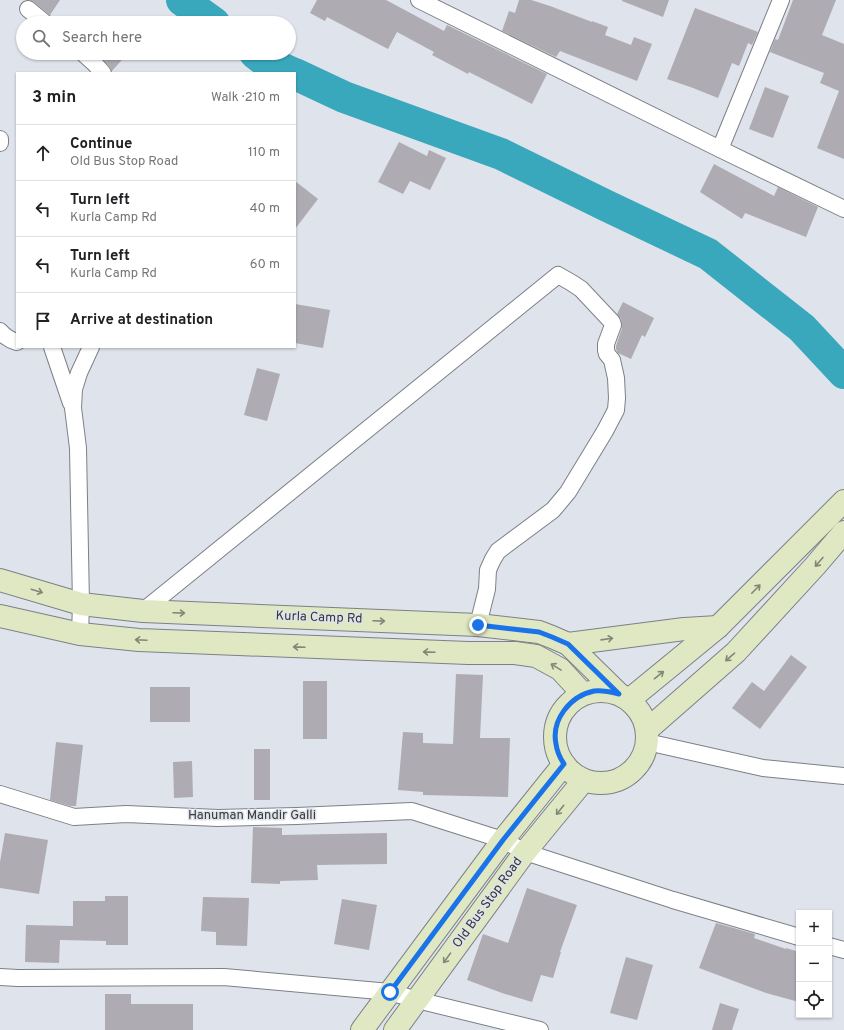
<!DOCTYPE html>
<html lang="en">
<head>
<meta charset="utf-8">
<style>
	body { margin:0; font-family:Overpass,sans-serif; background:#f2f2f2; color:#202124 }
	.controls { position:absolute; right:12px; bottom:12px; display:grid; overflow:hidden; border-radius:0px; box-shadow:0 1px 3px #0004 }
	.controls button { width:36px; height:36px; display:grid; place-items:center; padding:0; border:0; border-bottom:1px solid #e0e0e0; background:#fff; color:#202124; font:20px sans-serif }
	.stop { position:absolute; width:12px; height:12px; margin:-9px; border:3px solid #1a73e8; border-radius:50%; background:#fff }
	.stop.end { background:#1a73e8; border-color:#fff; box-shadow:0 1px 4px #0008 }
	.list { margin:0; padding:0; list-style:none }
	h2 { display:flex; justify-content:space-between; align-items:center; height:52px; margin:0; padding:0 16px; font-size:17px }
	h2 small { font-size:13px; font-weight:400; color:#757577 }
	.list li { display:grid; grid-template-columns:26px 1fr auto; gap:12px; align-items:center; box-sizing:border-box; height:56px; padding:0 16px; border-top:1px solid #e0e0e0 }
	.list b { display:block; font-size:15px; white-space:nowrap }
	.list p { margin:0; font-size:13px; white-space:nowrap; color:#757577 }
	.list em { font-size:13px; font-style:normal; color:#757577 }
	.icon { flex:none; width:22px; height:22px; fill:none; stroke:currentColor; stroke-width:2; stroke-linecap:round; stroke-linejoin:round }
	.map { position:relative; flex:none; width:844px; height:1030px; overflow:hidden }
	.search { position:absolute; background:#fff; box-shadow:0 1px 3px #0004; left:16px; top:16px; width:280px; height:44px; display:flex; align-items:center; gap:10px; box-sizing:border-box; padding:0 14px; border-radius:22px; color:#757577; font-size:15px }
	.panel { position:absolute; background:#fff; box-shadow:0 1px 3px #0004; left:16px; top:72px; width:280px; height:276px; border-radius:0px }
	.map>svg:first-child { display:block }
</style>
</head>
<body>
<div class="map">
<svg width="844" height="1030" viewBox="0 0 844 1030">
	<rect width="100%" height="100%" fill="#dfe3eb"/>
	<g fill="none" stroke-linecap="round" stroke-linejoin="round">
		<g stroke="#39a8bc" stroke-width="32">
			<polyline points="182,0 214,23"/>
			<polyline points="255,53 264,60 292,73"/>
			<polyline points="295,74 344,97 501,154 607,206 708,254 802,328 844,373"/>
		</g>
	</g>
	<g fill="#aeabb3">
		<polygon points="30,0 60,0 50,15 34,2"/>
		<polygon points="317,0 386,0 444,31 447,25 547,74 532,104 469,72 468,74 432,55 434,52 397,32 388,49 327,17 325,21 310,13"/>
		<polygon points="519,0 531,0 550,6 592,22 592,21 608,27 605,35 631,45 634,37 652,44 637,81 560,51 556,57 502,31 509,11 515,13"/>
		<polygon points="622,0 669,0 663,17 622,1"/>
		<polygon points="793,0 836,0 822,35 844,44 844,159 817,148 839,91 820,83 824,73 770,52 775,39 778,40"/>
		<polygon points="695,8 758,32 752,45 748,43 739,66 732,63 718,98 693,88 667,79"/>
		<polygon points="97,53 128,53 112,71 110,67"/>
		<polygon points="765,87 789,96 773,138 749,129"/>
		<polygon points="399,142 427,156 429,150 446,158 430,190 410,181 403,194 378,182"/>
		<polygon points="714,164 774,196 778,187 818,207 806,237 745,213 742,219 700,192"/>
		<polygon points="295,181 318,199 295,229"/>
		<polygon points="623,302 654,318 645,337 642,335 631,359 618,353 616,349 616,346 622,328 621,319 617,314"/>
		<polygon points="295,304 330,310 323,348 295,343"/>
		<polygon points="257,368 280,374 267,421 244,415"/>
		<polygon points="791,655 807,667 760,729 732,708 752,682 764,691"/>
		<polygon points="456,674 483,675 480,738 510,738 508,797 423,795 423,792 398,790 403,732 423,733 423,743 453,744"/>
		<rect x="303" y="681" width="24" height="58"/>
		<rect x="150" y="687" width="40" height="35"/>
		<polygon points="56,742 83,745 76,806 70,806 50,800"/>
		<rect x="254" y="749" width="16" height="51"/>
		<polygon points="192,761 193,797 174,798 173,762"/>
		<polygon points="253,827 282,828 282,835 387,833 387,864 317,865 318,880 280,881 280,884 251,883"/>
		<polygon points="5,833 48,840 39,894 0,888 0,862"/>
		<polygon points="527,888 577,905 560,952 561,952 553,978 541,975 532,1002 502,993 467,980 483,934 508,943"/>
		<polygon points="105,896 128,896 128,945 106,945 106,941 60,940 59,963 25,962 26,925 73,926 73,901 105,901"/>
		<polygon points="203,897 249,898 247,946 216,945 216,932 201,931"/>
		<polygon points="342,899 377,905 369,950 334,944"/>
		<polygon points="716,923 755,934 754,938 786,949 786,948 799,952 799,1002 766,993 699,968"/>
		<polygon points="626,957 653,965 637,1020 610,1013"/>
		<polygon points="105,994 131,994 131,1004 193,1004 193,1030 105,1030"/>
		<polygon points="720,1003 739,1009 732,1030 712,1030"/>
	</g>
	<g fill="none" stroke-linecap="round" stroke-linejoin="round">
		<defs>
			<g id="street">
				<polyline points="419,0 720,149 844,209"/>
				<polyline points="28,9 45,23"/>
				<polyline points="83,53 94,63 103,73"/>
				<polyline points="0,139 0,143"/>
				<polyline points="720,149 781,0"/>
				<path d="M0 331C5 337 10 340 17 342"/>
				<polyline points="52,347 71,403"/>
				<polyline points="143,611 558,275 572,283 581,289 612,322 613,325 606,344 606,350 607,354 612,360 616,378 617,398 616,410 605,431 568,492 553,510 498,551 493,559 488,570 487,589 478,625"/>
				<polyline points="80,634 81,604 78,448 73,408 74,389 79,373 91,347"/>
				<polyline points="647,742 763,768 844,776"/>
				<polyline points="0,794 74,817 126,814 218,818 297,816 412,811 503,840 525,852 673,900 799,937"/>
				<polyline points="829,946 844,950"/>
				<polyline points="0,977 18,978 224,977 390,992 417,1000 540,1030"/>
			</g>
			<g id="secondary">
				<polyline points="0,580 81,604 143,611 478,625 539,632 552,637 568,644 619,694"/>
				<polyline points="0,616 80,634 139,640 468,653 515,653 536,656 560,669 583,694"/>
				<polyline points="568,644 684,629 718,627"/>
				<circle cx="601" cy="737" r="46"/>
				<polyline points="629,700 718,627 844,501"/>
				<polyline points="647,730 736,652 815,566 844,532"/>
				<polyline points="362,1030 503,840 564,764"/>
				<polyline points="395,1030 525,852 584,780"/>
			</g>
		</defs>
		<use href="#street" stroke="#7c8087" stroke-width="18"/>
		<use href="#secondary" stroke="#7c8087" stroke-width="24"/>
		<use href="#street" stroke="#fff" stroke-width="16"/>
		<use href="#secondary" stroke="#dfe8c2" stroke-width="22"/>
	</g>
	<defs><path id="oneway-shaft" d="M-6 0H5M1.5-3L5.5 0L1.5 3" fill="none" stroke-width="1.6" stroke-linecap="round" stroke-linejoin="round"/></defs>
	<g stroke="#828777">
		<use href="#oneway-shaft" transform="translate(819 562) rotate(131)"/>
		<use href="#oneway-shaft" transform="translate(756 589) rotate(-45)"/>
		<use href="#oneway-shaft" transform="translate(37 591) rotate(17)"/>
		<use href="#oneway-shaft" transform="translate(179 613) rotate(2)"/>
		<use href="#oneway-shaft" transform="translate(379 621) rotate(2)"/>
		<use href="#oneway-shaft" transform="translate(607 639) rotate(-8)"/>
		<use href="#oneway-shaft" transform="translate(141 640) rotate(-177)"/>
		<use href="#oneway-shaft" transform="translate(299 647) rotate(-178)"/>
		<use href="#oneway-shaft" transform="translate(429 652) rotate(-178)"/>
		<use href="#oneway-shaft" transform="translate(730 657) rotate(139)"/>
		<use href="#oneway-shaft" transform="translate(556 667) rotate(-149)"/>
		<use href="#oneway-shaft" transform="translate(659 675) rotate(-39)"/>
		<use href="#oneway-shaft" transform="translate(560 810) rotate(129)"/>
		<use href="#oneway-shaft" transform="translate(447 958) rotate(126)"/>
	</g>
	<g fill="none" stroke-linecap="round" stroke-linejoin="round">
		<path stroke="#1a73e8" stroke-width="5" d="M390 992 503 840 564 764C560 758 557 752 556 744 551 720 570 696 594 691 602 690 611 692 619 694L568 644 552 637 539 632 478 625"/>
	</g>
	<g text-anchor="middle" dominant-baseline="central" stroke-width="3" stroke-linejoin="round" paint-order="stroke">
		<g font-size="13" fill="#35373a" stroke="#dfe3eb">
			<text transform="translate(319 618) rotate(2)">Kurla Camp Rd</text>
			<text x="252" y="816">Hanuman Mandir Galli</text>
			<text transform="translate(488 903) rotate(-54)">Old Bus Stop Road</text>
		</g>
	</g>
</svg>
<div class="controls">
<button>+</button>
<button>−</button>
<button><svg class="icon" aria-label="locate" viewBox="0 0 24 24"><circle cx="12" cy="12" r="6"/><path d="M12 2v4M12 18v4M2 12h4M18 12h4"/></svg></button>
</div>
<div class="stop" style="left:390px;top:992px"></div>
<div class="stop end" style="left:478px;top:625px"></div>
<div class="search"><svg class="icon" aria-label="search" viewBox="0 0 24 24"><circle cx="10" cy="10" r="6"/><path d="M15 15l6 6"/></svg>Search here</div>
<section class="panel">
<h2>3 min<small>Walk · 210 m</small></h2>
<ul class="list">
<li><svg class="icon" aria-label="ahead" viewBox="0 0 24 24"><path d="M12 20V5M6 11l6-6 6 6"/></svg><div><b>Continue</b><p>Old Bus Stop Road</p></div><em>110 m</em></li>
<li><svg class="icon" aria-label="left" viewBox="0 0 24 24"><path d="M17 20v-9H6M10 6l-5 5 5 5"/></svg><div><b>Turn left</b><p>Kurla Camp Rd</p></div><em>40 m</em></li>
<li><svg class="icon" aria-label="left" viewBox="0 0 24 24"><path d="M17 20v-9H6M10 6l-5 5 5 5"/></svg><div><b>Turn left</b><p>Kurla Camp Rd</p></div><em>60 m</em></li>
<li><svg class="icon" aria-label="arrive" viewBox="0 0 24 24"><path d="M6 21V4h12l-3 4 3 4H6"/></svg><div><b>Arrive at destination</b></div></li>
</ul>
</section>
</div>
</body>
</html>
